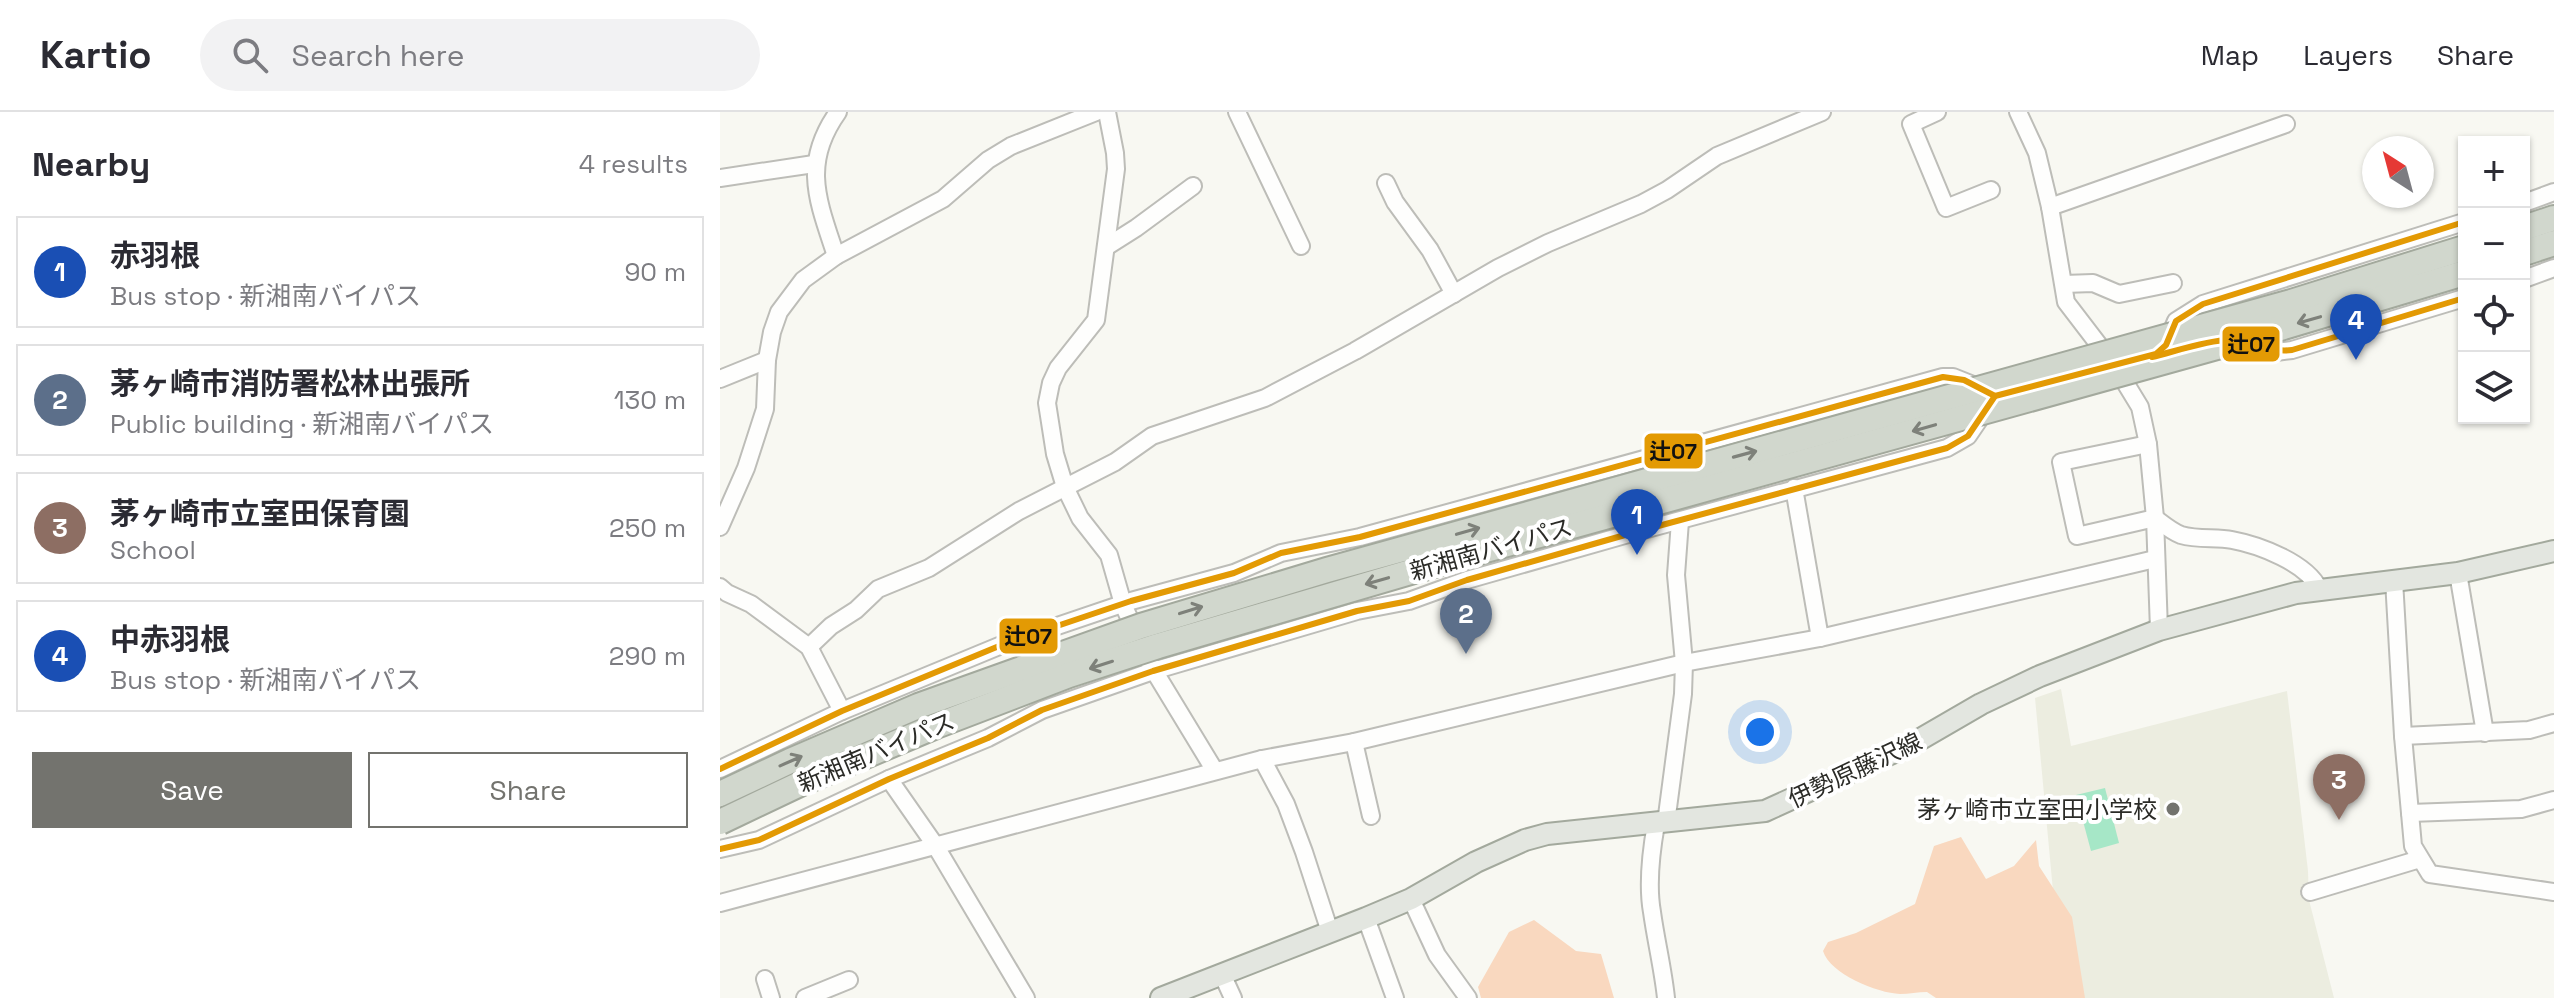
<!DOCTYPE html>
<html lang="en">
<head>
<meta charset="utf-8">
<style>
	body { margin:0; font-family:"Space Grotesk","Noto Sans JP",sans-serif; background:#f2f2f3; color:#2b2b33 }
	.controls { position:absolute; right:24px; top:24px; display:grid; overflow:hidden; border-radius:0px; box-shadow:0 2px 6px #0004 }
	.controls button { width:72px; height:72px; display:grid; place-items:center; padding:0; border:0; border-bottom:2px solid #e1e1e2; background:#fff; color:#2b2b33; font:40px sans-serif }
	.compass { position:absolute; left:1642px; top:24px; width:72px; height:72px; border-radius:50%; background:#fff; box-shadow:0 2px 6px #0004; rotate:324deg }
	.you { position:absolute; left:1040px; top:620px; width:28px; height:28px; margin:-20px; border:6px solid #fff; border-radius:50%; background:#1a73e8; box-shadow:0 0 0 12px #1a73e833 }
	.badge { display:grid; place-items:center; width:52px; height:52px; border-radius:50%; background:#73736e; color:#fff; font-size:26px; font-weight:700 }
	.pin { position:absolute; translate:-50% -66px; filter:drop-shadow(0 2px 4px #0008) }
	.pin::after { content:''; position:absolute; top:42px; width:28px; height:24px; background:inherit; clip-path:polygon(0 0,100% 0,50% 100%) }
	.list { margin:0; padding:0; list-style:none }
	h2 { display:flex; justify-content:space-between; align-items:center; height:104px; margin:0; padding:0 32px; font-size:34px }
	h2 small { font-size:26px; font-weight:400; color:#7c7c81 }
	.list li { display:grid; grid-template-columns:52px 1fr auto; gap:24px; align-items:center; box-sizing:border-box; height:112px; margin:0 16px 16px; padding:0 16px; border:2px solid #e1e1e2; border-radius:0px }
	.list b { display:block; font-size:30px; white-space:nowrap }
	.list p { margin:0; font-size:26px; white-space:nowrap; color:#7c7c81 }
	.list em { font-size:26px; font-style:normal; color:#7c7c81 }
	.actions { display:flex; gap:16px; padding:24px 32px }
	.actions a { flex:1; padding:18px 0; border:2px solid #73736e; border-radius:0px; text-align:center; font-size:28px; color:#73736e }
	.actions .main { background:#73736e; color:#fff }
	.icon { flex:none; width:44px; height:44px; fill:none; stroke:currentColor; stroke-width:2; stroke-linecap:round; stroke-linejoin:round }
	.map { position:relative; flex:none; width:1834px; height:886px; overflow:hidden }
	header { display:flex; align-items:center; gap:48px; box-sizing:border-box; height:112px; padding:0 40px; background:#fff; border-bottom:2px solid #e1e1e2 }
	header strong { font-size:38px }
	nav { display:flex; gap:44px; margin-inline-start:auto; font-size:28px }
	.search { width:560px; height:72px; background:#f2f2f3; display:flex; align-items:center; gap:20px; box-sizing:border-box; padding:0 28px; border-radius:44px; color:#7c7c81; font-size:30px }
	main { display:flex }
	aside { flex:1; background:#fff }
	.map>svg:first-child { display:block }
</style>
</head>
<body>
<header>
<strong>Kartio</strong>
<div class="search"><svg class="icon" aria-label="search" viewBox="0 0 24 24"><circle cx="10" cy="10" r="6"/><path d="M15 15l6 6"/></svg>Search here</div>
<nav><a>Map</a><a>Layers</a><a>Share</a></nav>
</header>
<main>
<aside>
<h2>Nearby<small>4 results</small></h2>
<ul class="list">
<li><span class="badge" style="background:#1a4fb4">1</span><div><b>赤羽根</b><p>Bus stop · 新湘南バイパス</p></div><em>90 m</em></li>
<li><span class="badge" style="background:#5c6f8a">2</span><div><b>茅ヶ崎市消防署松林出張所</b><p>Public building · 新湘南バイパス</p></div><em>130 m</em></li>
<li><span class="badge" style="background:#8d6e63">3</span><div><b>茅ヶ崎市立室田保育園</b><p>School</p></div><em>250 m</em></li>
<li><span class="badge" style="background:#1a4fb4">4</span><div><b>中赤羽根</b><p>Bus stop · 新湘南バイパス</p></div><em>290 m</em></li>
</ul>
<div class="actions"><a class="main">Save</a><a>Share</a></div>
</aside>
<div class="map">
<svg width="1834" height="886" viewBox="0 0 1834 886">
	<rect width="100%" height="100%" fill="#f8f8f2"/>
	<polygon fill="#ecede0" points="1341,577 1351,634 1567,579 1588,759 1589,788 1614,886 1343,886 1315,586"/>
	<g fill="#f9d8bf">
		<path d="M1241 725 1266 767 1294 754 1316 728 1319 754 1352 805 1365 886H1216L1207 880C1198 880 1189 882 1180 882 1157 881 1110 862 1103 839L1108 830 1136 821 1195 792 1214 734Z"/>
		<polygon points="814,808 856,839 881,842 894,886 761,886 758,875 789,820"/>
	</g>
	<polygon fill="#a6e7c7" points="1385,676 1399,731 1371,739 1356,683"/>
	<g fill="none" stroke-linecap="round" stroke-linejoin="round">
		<defs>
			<g id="minor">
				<polyline points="387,0 395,41 396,57 376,208 338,256 331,271 327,291 335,342 345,375 360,406 389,443 403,492 417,524"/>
				<polyline points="517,0 581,134"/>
				<polyline points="1217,0 1191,12 1226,96 1271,78"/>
				<polyline points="1298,0 1317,41 1330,95 1346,190 1395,254 1420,295 1428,332 1435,406 1439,518"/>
				<polyline points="0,66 94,52"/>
				<polyline points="666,71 675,90 710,138 734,182"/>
				<polyline points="1804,91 1834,80"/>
				<polyline points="1330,95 1566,12"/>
				<polyline points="386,135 416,116 473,74"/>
				<path d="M116 144C98 89 81 52 118 0"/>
				<polyline points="1804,167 1834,156"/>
				<polyline points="1344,172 1373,171 1399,182 1453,171"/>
				<polyline points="1448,228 1456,209 1483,192 1744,110"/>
				<polyline points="1523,230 1556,240 1572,238 1744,186"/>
				<polyline points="0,267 47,248"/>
				<path d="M1428 332 1341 350 1357 424 1435 406C1443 412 1451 419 1461 423 1478 428 1496 425 1512 428 1539 433 1587 451 1599 477"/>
				<polyline points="1074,376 1100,526"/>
				<polyline points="0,415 26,356 45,297 47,248 52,220 59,200 83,168 116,144 223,87 268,48 291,34 376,0"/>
				<polyline points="1738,461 1765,621"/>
				<polyline points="1674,468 1683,624 1693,734 1710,762 1834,780"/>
				<polyline points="0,475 7,481 31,492 89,535 122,599"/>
				<polyline points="89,535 111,514 136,498 158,477 209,456 299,399 395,350 432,324 545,286 635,239 778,156 828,131 921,92 947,78 997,44 1102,0"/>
				<polyline points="430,552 495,659"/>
				<polyline points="1683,624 1809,618 1834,611"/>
				<polyline points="634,630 651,704"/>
				<polyline points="542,647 566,692 584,740 610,820"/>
				<polyline points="0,657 122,599 284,532 411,489 514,461 561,441 640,425 1223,265 1233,265 1263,277"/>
				<polyline points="169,667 215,733 306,886"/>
				<polyline points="1690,701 1801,697 1834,688"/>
				<polyline points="946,711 963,582 964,551 956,463 960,409"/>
				<path d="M936 712C931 740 927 772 932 800 936 829 943 857 946 886"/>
				<polyline points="0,737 39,728 169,667 268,626 322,598 433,559 637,499 689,489 747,468 905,423 1227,336 1248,324 1265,299"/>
				<polyline points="1590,780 1700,747"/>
				<polyline points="691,787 717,843 748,886"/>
				<polyline points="0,791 542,647 634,630 964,551 1100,526 1435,447"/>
				<polyline points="646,806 675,886"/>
				<polyline points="502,862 513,886"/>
				<polyline points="45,867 51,886"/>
				<polyline points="85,886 129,868"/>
			</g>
			<polyline id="major" points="441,886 646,806 691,787 756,750 805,728 827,722 1045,699 1192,632 1261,592 1320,564 1439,518 1576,481 1738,461 1834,439"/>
			<g id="highway">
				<polyline points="1804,116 1834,106"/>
				<polyline points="1804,141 1834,131"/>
			</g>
		</defs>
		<use href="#minor" stroke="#bdbdb8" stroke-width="20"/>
		<use href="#major" stroke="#a3a99d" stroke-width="24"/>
		<use href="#highway" stroke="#a3a99d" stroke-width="28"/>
		<use href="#minor" stroke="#fefefd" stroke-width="16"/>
		<use href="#major" stroke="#e3e6e0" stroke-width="20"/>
		<use href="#highway" stroke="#d1d7cd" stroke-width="24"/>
		<defs>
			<g id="highway-bridge">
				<polyline points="0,682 70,649 198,594 421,514 607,458 1571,190 1744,136"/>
				<polyline points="0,710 84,670 216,614 349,563 438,534 762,439 1497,235 1744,161"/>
			</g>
		</defs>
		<use href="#highway-bridge" stroke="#a3a99d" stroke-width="28" stroke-linecap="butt"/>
		<use href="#highway-bridge" stroke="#d1d7cd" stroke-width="24"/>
		<defs>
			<g id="bus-1">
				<path d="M1432 245C1453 240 1488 228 1508 228 1531 229 1549 241 1572 238L1744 186"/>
				<polyline points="0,657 122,599 284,532 411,489 514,461 561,441 640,425 1223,265 1244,268 1275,284"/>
				<polyline points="0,737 39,728 169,667 268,626 322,598 433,559 637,499 689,489 747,468 905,423 1227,336 1248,324 1275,284 1436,242 1446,233 1456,209 1483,192 1744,110"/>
			</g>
		</defs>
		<use href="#bus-1" stroke="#fff" stroke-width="12"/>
		<use href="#bus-1" stroke="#e39a04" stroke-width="6"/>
	</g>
	<defs><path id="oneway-shaft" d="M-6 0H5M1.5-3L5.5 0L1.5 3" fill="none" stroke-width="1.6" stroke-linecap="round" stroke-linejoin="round" transform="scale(2)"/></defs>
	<g stroke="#7e817a">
		<use href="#oneway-shaft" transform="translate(1589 208) rotate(164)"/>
		<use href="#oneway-shaft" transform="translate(1204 316) rotate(164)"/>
		<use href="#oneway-shaft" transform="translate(1025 342) rotate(-15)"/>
		<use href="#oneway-shaft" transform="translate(748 419) rotate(-16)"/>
		<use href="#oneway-shaft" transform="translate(657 469) rotate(164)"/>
		<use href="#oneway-shaft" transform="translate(471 498) rotate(-17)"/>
		<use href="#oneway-shaft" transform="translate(381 553) rotate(162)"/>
		<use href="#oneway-shaft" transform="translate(71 649) rotate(-24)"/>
	</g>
	<circle fill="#73736e" stroke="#fff" stroke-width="3" cx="1453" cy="697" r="8"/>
	<g text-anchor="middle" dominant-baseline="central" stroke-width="8" stroke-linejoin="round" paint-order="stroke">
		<g font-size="24" fill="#2b2b27" stroke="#fff">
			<text transform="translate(771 437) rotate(-16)">新湘南バイパス</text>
			<text transform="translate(156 640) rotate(-23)">新湘南バイパス</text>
			<text transform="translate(1135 658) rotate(-25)">伊勢原藤沢線</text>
		</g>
		<g font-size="24" fill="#2b2b27" stroke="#fff" text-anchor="end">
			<text x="1437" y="697">茅ヶ崎市立室田小学校</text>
		</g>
	</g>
	<g stroke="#fff" stroke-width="3">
		<rect x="1501" y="213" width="60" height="38" rx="8" fill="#e39a04"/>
		<rect x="923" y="320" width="61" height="38" rx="8" fill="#e39a04"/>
		<rect x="278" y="505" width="61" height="38" rx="8" fill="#e39a04"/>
	</g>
	<g font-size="22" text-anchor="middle" font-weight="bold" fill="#111">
		<text x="1531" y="240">辻07</text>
		<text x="953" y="347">辻07</text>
		<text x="308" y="532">辻07</text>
	</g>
</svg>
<div class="controls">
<button>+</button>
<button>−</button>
<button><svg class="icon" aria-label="locate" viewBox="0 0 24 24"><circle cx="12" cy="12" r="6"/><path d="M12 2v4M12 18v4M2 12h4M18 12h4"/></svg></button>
<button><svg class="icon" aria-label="layers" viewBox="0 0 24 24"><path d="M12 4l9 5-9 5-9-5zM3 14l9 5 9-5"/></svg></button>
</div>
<svg class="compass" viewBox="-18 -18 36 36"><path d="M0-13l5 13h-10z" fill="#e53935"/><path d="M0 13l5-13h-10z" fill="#7c7c81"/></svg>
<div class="you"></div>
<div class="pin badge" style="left:917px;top:443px;background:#1a4fb4">1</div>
<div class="pin badge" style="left:746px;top:542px;background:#5c6f8a">2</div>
<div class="pin badge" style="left:1619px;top:708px;background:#8d6e63">3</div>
<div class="pin badge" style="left:1636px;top:248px;background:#1a4fb4">4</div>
</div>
</main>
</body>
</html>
